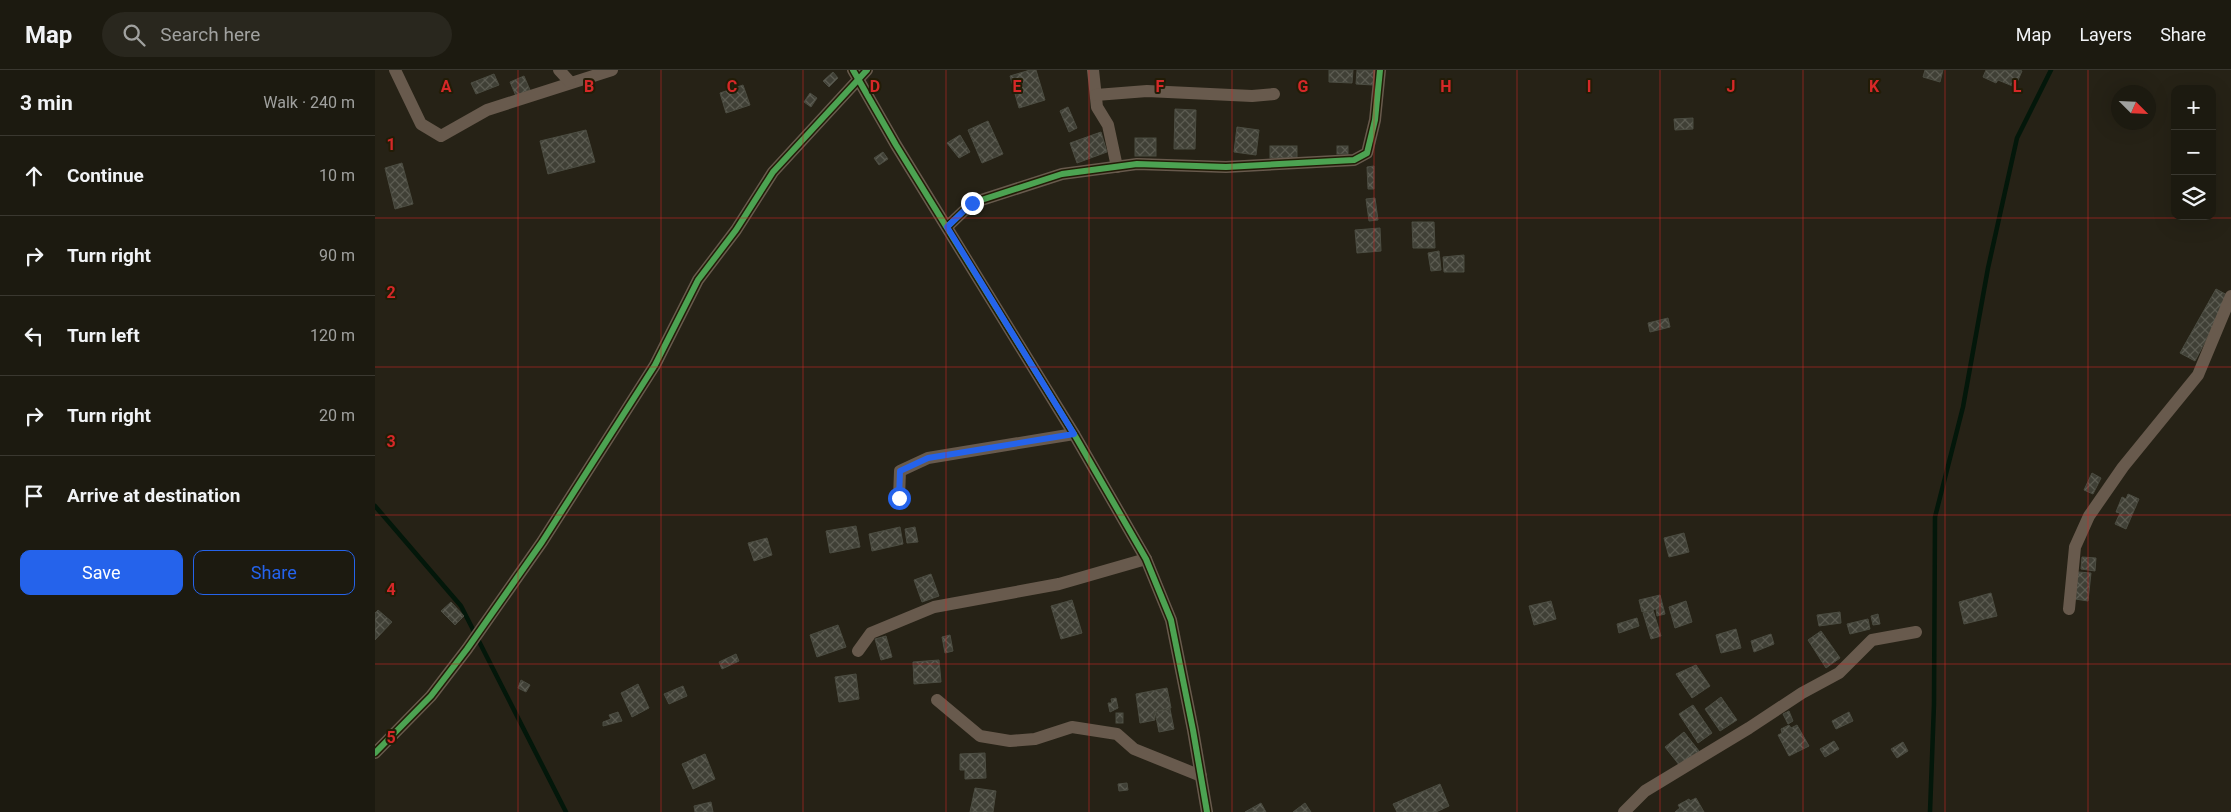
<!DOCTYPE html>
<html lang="en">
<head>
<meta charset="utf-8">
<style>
	body { margin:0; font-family:Roboto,sans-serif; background:#29271e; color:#f1f3f6 }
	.controls { position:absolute; right:15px; top:15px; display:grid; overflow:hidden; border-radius:10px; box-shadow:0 5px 20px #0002 }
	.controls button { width:45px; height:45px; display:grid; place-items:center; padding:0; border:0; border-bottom:1px solid #3a3830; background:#1c1a10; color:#f1f3f6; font:25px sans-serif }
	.compass { position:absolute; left:1736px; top:15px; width:45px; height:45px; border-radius:50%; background:#1c1a10; box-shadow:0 5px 20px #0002; rotate:114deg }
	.stop { position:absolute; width:15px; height:15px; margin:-11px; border:4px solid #2563eb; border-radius:50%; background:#fff }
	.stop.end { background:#2563eb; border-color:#fff; box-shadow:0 1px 5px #0008 }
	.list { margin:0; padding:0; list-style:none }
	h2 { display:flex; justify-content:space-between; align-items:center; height:65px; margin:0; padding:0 20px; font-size:21px }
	h2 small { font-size:16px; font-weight:400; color:#a0a19f }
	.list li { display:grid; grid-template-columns:32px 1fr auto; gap:15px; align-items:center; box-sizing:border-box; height:80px; padding:0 20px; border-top:1px solid #3a3830 }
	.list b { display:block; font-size:19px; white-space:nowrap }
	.list em { font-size:16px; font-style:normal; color:#a0a19f }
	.actions { display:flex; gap:10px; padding:15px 20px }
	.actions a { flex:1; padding:11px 0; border:1px solid #2563eb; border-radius:10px; text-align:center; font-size:18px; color:#2563eb }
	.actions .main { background:#2563eb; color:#fff }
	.icon { flex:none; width:28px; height:28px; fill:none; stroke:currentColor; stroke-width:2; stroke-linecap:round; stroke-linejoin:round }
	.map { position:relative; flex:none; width:1856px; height:742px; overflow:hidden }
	header { display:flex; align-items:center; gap:30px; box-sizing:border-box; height:70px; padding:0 25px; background:#1c1a10; border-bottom:1px solid #3a3830 }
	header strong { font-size:24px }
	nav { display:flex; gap:28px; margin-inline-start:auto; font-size:18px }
	.search { width:350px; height:45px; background:#29271e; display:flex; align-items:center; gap:12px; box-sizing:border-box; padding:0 18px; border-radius:28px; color:#a0a19f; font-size:19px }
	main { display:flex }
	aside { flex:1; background:#1c1a10 }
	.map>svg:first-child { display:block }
</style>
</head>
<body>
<header>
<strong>Map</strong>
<div class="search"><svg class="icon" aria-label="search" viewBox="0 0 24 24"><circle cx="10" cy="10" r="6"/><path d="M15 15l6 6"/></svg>Search here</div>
<nav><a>Map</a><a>Layers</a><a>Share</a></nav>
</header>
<main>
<aside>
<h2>3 min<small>Walk · 240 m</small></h2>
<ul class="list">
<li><svg class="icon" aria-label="ahead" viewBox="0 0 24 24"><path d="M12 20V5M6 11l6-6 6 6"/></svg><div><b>Continue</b></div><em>10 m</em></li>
<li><svg class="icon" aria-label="right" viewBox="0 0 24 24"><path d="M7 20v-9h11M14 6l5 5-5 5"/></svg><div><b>Turn right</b></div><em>90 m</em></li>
<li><svg class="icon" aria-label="left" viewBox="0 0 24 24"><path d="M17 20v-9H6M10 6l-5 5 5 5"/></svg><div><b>Turn left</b></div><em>120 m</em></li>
<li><svg class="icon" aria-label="right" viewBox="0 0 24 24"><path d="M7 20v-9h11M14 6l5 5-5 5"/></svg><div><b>Turn right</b></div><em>20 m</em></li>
<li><svg class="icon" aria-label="arrive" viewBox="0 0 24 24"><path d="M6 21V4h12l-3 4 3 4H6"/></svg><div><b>Arrive at destination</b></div></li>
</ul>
<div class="actions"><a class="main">Save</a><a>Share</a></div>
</aside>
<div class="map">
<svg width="1856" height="742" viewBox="0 0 1856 742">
	<defs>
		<pattern id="building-cross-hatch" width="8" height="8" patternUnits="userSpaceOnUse" patternTransform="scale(1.25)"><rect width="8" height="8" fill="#404036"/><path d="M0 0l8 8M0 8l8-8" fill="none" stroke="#5c5c52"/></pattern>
	</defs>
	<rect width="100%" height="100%" fill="#262216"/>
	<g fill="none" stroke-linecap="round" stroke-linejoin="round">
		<g stroke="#03170a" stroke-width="4.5">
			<polyline points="0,436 86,536 191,742"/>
			<polyline points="1555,742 1559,634 1560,447 1588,337 1613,198 1642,68 1676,0"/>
		</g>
	</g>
	<g fill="url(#building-cross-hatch)" stroke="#4b4c41">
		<polygon points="655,0 661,0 670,30 644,38 635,6"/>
		<polygon points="954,0 978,0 977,13 954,12"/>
		<polygon points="982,0 999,0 998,15 981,14"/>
		<polygon points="1550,0 1568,0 1565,12 1548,7"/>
		<polygon points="1611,0 1645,0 1647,1 1640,17 1623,10 1621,13 1608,7"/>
		<polygon points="458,2 463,8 454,17 448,11"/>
		<polygon points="119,4 124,15 101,24 96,13"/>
		<polygon points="149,6 155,20 141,26 135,12"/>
		<polygon points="368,15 375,35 351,43 345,23"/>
		<polygon points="435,23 442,28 436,37 429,32"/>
		<polygon points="693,37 702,58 694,62 685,41"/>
		<polygon points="800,39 821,40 820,79 799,79"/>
		<polygon points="1318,48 1318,59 1300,60 1299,49"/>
		<polygon points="613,51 628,84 607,93 593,60"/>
		<polygon points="862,57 884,60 881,85 859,82"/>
		<polygon points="211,60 220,92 173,104 165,71"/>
		<polygon points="726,62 732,82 702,93 695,73"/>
		<polygon points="585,65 595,82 584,88 572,73"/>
		<rect x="760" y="68" width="21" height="18"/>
		<rect x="895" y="76" width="27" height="12"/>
		<rect x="962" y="76" width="11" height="8"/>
		<polygon points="508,82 513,89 504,95 499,88"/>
		<polygon points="27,93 38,134 20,139 10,98"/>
		<polygon points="999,96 999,119 993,119 992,97"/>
		<polygon points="1000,128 1003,150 994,151 991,129"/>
		<polygon points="1037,152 1059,152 1060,178 1038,178"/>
		<polygon points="1005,158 1006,181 982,183 980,160"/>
		<polygon points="1064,181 1066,200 1056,201 1053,183"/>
		<polygon points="1089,185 1089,202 1069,202 1068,187"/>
		<polygon points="1841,219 1854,226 1820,291 1805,283"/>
		<polygon points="1293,248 1295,257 1275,262 1273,253"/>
		<polygon points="1717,403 1726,408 1718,424 1709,420"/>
		<polygon points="1753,424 1764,429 1751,459 1740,454 1745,443 1741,442 1747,427 1751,429"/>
		<polygon points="481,456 485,477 455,483 451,461"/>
		<polygon points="525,457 528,474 497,481 494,464"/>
		<polygon points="540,457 543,472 532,473 530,459"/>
		<polygon points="1309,463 1314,482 1294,487 1289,468"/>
		<polygon points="392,468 397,485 379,491 373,473"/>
		<polygon points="1707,487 1721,488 1720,501 1706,499"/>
		<polygon points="1703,502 1716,503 1713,531 1700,529"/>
		<polygon points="556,504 564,526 547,532 539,510"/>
		<polygon points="1616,523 1622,546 1589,554 1584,532"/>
		<polygon points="1285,525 1290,544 1282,546 1281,539 1267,542 1264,530"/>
		<polygon points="697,530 707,563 686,569 676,536"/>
		<polygon points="1176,531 1181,549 1159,555 1154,536"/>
		<polygon points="1311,531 1317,552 1300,558 1294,537"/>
		<polygon points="76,532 89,546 80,555 66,541"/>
		<polygon points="3,540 17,552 0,570 0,543"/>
		<polygon points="1278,540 1286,566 1276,569 1268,543"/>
		<polygon points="1465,542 1466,553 1444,556 1442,545"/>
		<polygon points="1503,544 1505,554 1498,555 1496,546"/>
		<polygon points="1262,548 1264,556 1244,563 1242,554"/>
		<polygon points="1493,549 1495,559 1475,564 1472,554"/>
		<polygon points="463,555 471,577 442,587 435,565"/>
		<polygon points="1361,559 1366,578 1346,583 1341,565"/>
		<polygon points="1446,561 1465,588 1451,598 1433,570"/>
		<polygon points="1396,564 1399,574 1379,582 1376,571"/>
		<polygon points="575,565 578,581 570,583 567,567"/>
		<polygon points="511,566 517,587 506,590 500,569"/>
		<polygon points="361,584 364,591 347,599 344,592"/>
		<polygon points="564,590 566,612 539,614 538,592"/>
		<polygon points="1321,595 1335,616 1317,628 1301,604"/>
		<polygon points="481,604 484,629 464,632 460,607"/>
		<polygon points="146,610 155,615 151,622 143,618"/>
		<polygon points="263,614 274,638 257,647 246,623"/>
		<polygon points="308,616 312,626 294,634 289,624"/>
		<polygon points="792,618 796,638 779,642 780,650 765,653 761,624"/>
		<polygon points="1346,627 1362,650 1345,661 1330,639"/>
		<polygon points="741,628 743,638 735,642 733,633 737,633 736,629"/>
		<polygon points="1318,635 1337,663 1323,673 1304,644"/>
		<polygon points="795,639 799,659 784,662 780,642"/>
		<polygon points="1414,641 1418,651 1413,654 1408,644"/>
		<polygon points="243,642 247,651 228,656 228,652 236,649 234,645"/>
		<polygon points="1474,642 1478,651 1461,659 1457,651"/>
		<rect x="741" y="643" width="7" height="10"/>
		<polygon points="1414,655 1416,658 1422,655 1434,676 1414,686 1403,665 1407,663 1406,659"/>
		<polygon points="1309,662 1324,681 1305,696 1290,677"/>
		<polygon points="1459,671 1464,679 1450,687 1445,679"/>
		<polygon points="1528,672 1533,681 1522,688 1516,679"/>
		<polygon points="610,683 611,708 590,709 590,700 585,700 585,684"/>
		<polygon points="330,684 340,709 318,719 307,694"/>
		<polygon points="752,713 753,720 744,721 743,714"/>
		<polygon points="1065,714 1074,736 1061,742 1022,742 1018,734"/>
		<polygon points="600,718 621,721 618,742 595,742"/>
		<polygon points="1321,728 1329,742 1300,742 1305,738 1303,735 1314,729 1315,731"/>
		<polygon points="336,732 338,742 320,742 319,736"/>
		<polygon points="886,733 891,742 870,742"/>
		<polygon points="930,733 936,742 918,742"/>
	</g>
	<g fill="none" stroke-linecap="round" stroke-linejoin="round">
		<g stroke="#685a4d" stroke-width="12">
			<polyline points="20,0 46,54 66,66 112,40 237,0"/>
			<polyline points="184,0 195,12"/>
			<polyline points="478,0 521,75 699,364 771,489 796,550 818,660 832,742"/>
			<polyline points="718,0 722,37 733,55 742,97"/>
			<polyline points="721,25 772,21 877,26 899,24"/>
			<polyline points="572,157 597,133 687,104 762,94 851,97 979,90 992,83 1000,50 1005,0"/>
			<polyline points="524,428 525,401 553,388 699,364"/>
			<polyline points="1694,539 1700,477 1714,446 1748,397 1823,305 1856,226"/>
			<polyline points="483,581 496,563 559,537 684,514 771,489"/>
			<polyline points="562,630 605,666 635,671 660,669 697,657 742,664 759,679 826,706"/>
			<polyline points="0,683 56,626 92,579 167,472 280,295 323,210 361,160 398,102 492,0"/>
			<polyline points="1249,742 1270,721 1374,658 1427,623 1464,603 1497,570 1541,562"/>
		</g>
		<defs>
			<g id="cycleway">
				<polyline points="478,0 521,75 699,364 771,489 796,550 818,660 832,742"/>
				<polyline points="572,157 597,133 687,104 762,94 851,97 979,90 992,83 1000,50 1005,0"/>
				<polyline points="0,683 56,626 92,579 167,472 280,295 323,210 361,160 398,102 492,0"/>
			</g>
		</defs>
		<use href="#cycleway" stroke="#221c07" stroke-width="9"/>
		<use href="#cycleway" stroke="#4ca352" stroke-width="6"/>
	</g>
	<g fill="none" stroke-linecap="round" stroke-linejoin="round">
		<polyline stroke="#2563eb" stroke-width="6" points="524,428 525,401 553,388 699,364 572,157 597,133"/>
	</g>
	<path fill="none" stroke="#d62828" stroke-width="1" stroke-opacity="0.55" d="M143 0V742M286 0V742M428 0V742M571 0V742M714 0V742M857 0V742M999 0V742M1142 0V742M1285 0V742M1428 0V742M1570 0V742M1713 0V742M0 148H1856M0 297H1856M0 445H1856M0 594H1856"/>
	<g font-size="16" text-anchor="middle" font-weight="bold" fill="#d62828" stroke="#221c07" stroke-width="4" stroke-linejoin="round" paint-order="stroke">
		<text x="71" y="22">A</text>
		<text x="214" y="22">B</text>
		<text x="357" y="22">C</text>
		<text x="500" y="22">D</text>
		<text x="642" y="22">E</text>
		<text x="785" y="22">F</text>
		<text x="928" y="22">G</text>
		<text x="1071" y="22">H</text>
		<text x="1214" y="22">I</text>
		<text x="1356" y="22">J</text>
		<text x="1499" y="22">K</text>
		<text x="1642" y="22">L</text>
		<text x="16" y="80">1</text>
		<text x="16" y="228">2</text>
		<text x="16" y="377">3</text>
		<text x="16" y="525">4</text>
		<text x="16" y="673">5</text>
	</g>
</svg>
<div class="controls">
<button>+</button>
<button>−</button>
<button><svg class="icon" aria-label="layers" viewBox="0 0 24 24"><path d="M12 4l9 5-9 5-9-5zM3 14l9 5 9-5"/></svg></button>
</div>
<svg class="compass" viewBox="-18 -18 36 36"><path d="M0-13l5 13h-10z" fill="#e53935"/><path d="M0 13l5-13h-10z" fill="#a0a19f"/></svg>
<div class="stop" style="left:524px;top:428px"></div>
<div class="stop end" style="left:597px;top:133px"></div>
</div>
</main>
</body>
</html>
